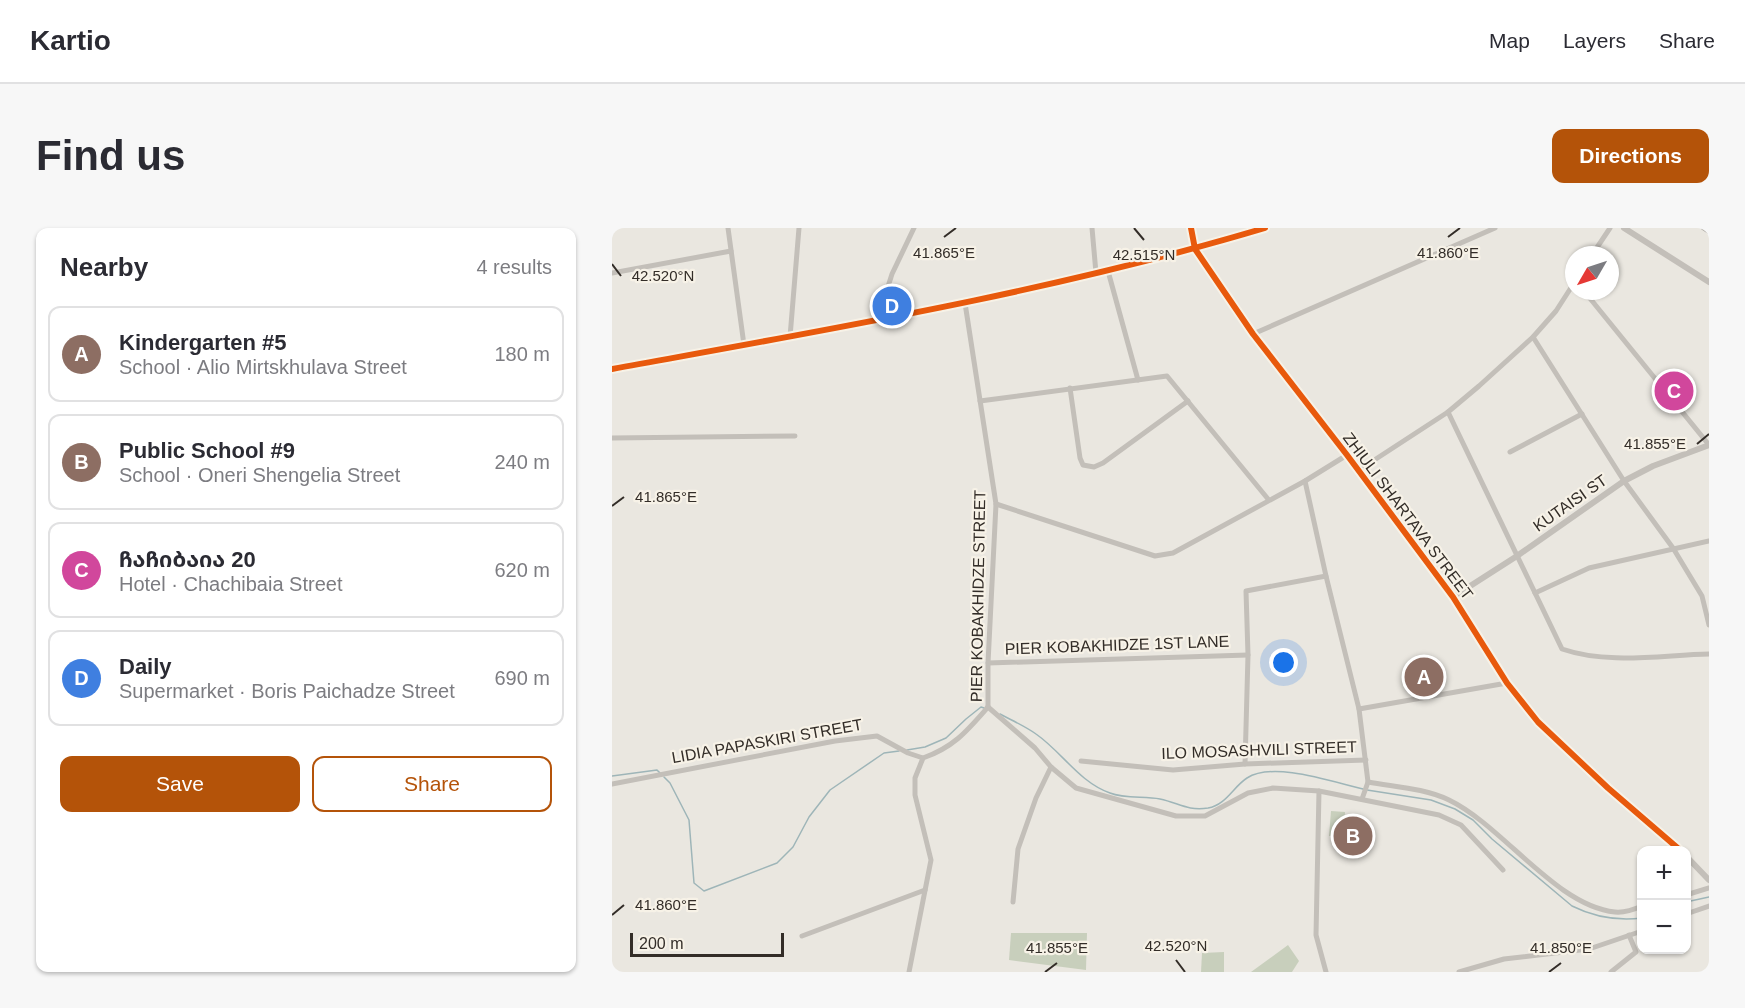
<!DOCTYPE html>
<html lang="en">
<head>
<meta charset="utf-8">
<style>
	body { margin:0; font-family:Arial,"Noto Sans Georgian",sans-serif; background:#f7f7f7; color:#2b2b33 }
	.controls { position:absolute; right:18px; bottom:18px; display:grid; overflow:hidden; border-radius:12px; box-shadow:0 2px 4px #0004 }
	.controls button { width:54px; height:54px; display:grid; place-items:center; padding:0; border:0; border-bottom:2px solid #e1e1e2; background:#fff; color:#2b2b33; font:30px sans-serif }
	.compass { position:absolute; left:953px; top:18px; width:54px; height:54px; border-radius:50%; background:#fff; box-shadow:0 2px 4px #0004; rotate:231deg }
	.scale { position:absolute; left:18px; bottom:15px; width:154px; box-sizing:border-box; padding-left:6px; border:3px solid #332d28; border-top:0; font-size:16px; line-height:21px; white-space:nowrap; color:#332d28; -webkit-text-stroke:4px #f7f2e7; paint-order:stroke }
	.you { position:absolute; left:672px; top:435px; width:21px; height:21px; margin:-15px; border:4px solid #fff; border-radius:50%; background:#1a73e8; box-shadow:0 0 0 9px #1a73e833 }
	.badge { display:grid; place-items:center; width:39px; height:39px; border-radius:50%; background:#b45309; color:#fff; font-size:20px; font-weight:700 }
	.pin { position:absolute; translate:-50% -50%; border:3px solid #fff; box-shadow:0 2px 6px #0006 }
	.list { margin:0; padding:0; list-style:none }
	h2 { display:flex; justify-content:space-between; align-items:center; height:78px; margin:0; padding:0 24px; font-size:26px }
	h2 small { font-size:20px; font-weight:400; color:#7c7c81 }
	.list li { display:grid; grid-template-columns:39px 1fr auto; gap:18px; align-items:center; box-sizing:border-box; height:96px; margin:0 12px 12px; padding:0 12px; border:2px solid #e1e1e2; border-radius:12px }
	.list b { display:block; font-size:22px; white-space:nowrap }
	.list p { margin:0; font-size:20px; white-space:nowrap; color:#7c7c81 }
	.list em { font-size:20px; font-style:normal; color:#7c7c81 }
	.actions { display:flex; gap:12px; padding:18px 24px }
	.actions a { flex:1; padding:14px 0; border:2px solid #b45309; border-radius:12px; text-align:center; font-size:21px; color:#b45309 }
	.actions .main { background:#b45309; color:#fff }
	.map { position:relative; flex:none; width:1097px; height:744px; overflow:hidden; border-radius:12px }
	header { display:flex; align-items:center; gap:36px; box-sizing:border-box; height:84px; padding:0 30px; background:#fff; border-bottom:2px solid #e1e1e2 }
	header strong { font-size:28px }
	nav { display:flex; gap:33px; margin-inline-start:auto; font-size:21px }
	.intro { display:flex; align-items:center; justify-content:space-between; box-sizing:border-box; height:144px; padding:0 36px }
	h1 { margin:0; font-size:42px }
	.button { padding:15px 27px; border-radius:12px; background:#b45309; color:#fff; font-size:21px; font-weight:700 }
	main { display:flex; gap:36px; padding:0 36px }
	aside { flex:1; background:#fff; border-radius:12px; box-shadow:0 2px 4px #0004 }
	.map>svg:first-child { display:block }
</style>
</head>
<body>
<header>
<strong>Kartio</strong>
<nav><a>Map</a><a>Layers</a><a>Share</a></nav>
</header>
<div class="intro"><h1>Find us</h1><a class="button">Directions</a></div>
<main>
<aside>
<h2>Nearby<small>4 results</small></h2>
<ul class="list">
<li><span class="badge" style="background:#8d6e63">A</span><div><b>Kindergarten #5</b><p>School · Alio Mirtskhulava Street</p></div><em>180 m</em></li>
<li><span class="badge" style="background:#8d6e63">B</span><div><b>Public School #9</b><p>School · Oneri Shengelia Street</p></div><em>240 m</em></li>
<li><span class="badge" style="background:#d1479c">C</span><div><b>ჩაჩიბაია 20</b><p>Hotel · Chachibaia Street</p></div><em>620 m</em></li>
<li><span class="badge" style="background:#3f7fe0">D</span><div><b>Daily</b><p>Supermarket · Boris Paichadze Street</p></div><em>690 m</em></li>
</ul>
<div class="actions"><a class="main">Save</a><a>Share</a></div>
</aside>
<div class="map">
<svg width="1097" height="744" viewBox="0 0 1097 744">
	<rect width="100%" height="100%" fill="#eae7e0"/>
	<g fill="#c8cfbc">
		<polygon points="719,583 733,584 732,609 717,608"/>
		<polygon points="399,705 475,705 474,742 397,732"/>
		<polygon points="676,717 687,733 680,744 639,744"/>
		<polygon points="612,724 612,744 589,744 590,725"/>
	</g>
	<g fill="none" stroke-linecap="round" stroke-linejoin="round">
		<g stroke="#9eb5b8" stroke-width="1.5">
			<path d="M388 486C399 492 413 498 424 506 450 524 467 554 498 565 513 571 532 568 548 571 567 575 575 583 596 580 614 577 621 559 635 550 661 533 721 554 751 561"/>
			<polyline points="295,522 313,519 334,510 354,491 369,479 372,480"/>
			<polyline points="0,548 45,542 48,545"/>
			<polyline points="52,549 58,555 77,592 82,655 92,663 165,635 181,619 197,589 218,562 272,525 287,523"/>
			<path d="M755 562 819 572 843 581 861 592 880 611 960 678C982 689 1005 693 1030 690"/>
			<polyline points="1074,674 1097,669"/>
		</g>
		<g stroke="#c3bfb9" stroke-width="5">
			<polyline points="116,0 132,117"/>
			<polyline points="480,0 484,45"/>
			<polyline points="579,0 583,21"/>
			<polyline points="980,27 998,0"/>
			<polyline points="496,43 526,152"/>
			<polyline points="0,45 119,23"/>
			<polyline points="972,63 1097,217"/>
			<polyline points="353,75 384,276 376,435 376,479"/>
			<polyline points="265,93 280,46 302,0"/>
			<polyline points="641,106 883,0"/>
			<polyline points="178,109 187,0"/>
			<polyline points="921,109 1012,253 1061,320 1090,368 1097,397"/>
			<polyline points="458,160 468,230 471,237 482,239 491,235 576,173"/>
			<polyline points="368,173 555,148 656,271"/>
			<path d="M836 184 950 421C997 437 1049 427 1097 426"/>
			<polyline points="0,210 183,208"/>
			<polyline points="898,224 970,186"/>
			<polyline points="747,242 836,184 867,158 921,109 944,83 962,55"/>
			<polyline points="693,253 714,348 747,481 756,554 750,571"/>
			<polyline points="384,276 543,328 561,325 693,253 735,227"/>
			<polyline points="923,365 977,340 1097,313"/>
			<polyline points="376,435 636,427"/>
			<polyline points="376,479 423,520 439,539 464,560 564,588 593,588 636,565 661,560 707,563 827,587 849,597 891,642"/>
			<polyline points="747,481 895,455"/>
			<polyline points="469,533 561,542 633,536 754,532"/>
			<polyline points="633,536 636,427 634,363 714,348"/>
			<path d="M756 554C783 559 812 560 837 572 891 598 944 678 1003 684 1013 685 1021 682 1030 678"/>
			<polyline points="0,556 223,513 265,508 296,525 311,530"/>
			<polyline points="707,563 704,707 714,744"/>
			<polyline points="1074,667 1097,660"/>
			<polyline points="401,674 406,621 424,570 439,539"/>
			<polyline points="1074,686 1097,678"/>
			<polyline points="190,708 313,662"/>
			<path d="M297 744 319 632 303 567V550L311 530C342 519 355 503 376 479"/>
			<polyline points="847,744 892,731 977,721 1030,703"/>
			<polyline points="999,744 1024,724 1017,707"/>
		</g>
		<g stroke="#c3bfb9" stroke-width="6">
			<polyline points="1012,0 1097,54"/>
			<polyline points="583,21 641,106 735,227 841,369 895,455 926,494 996,560 1068,622"/>
			<path d="M0 141C219 101 439 64 653 0"/>
			<polyline points="841,369 905,328 1012,253 1041,238 1097,217"/>
			<polyline points="1074,628 1097,652"/>
		</g>
		<defs>
			<polyline id="rail" points="1091,0 1097,4"/>
		</defs>
		<use href="#rail" stroke="#aba8a3" stroke-width="4"/>
		<use href="#rail" stroke="#f7f2e7" stroke-width="1.5" stroke-dasharray="4.5" stroke-linecap="butt"/>
		<defs>
			<g id="cycleway">
				<polyline points="579,0 583,21 641,106 735,227 841,369 895,455 926,494 996,560 1068,622"/>
				<path d="M0 141C219 101 439 64 653 0"/>
			</g>
		</defs>
		<use href="#cycleway" stroke="#f7f2e7" stroke-width="10"/>
		<use href="#cycleway" stroke="#e8590c" stroke-width="6"/>
	</g>
	<path fill="none" stroke="#332d28" stroke-width="2" d="M522 0 532 12M332 9 344 0M836 9 848 0M0 36 9 48M1085 216 1097 206M0 278 12 269M0 687 12 677M564 732 573 744M433 744 445 735M937 744 949 735"/>
	<g text-anchor="middle" dominant-baseline="central" stroke-width="4.5" stroke-linejoin="round" paint-order="stroke">
		<g font-size="16" fill="#332d28" stroke="#f7f2e7">
			<text transform="translate(958 275) rotate(-35)">KUTAISI ST</text>
			<text transform="translate(796 288) rotate(53)">ZHIULI SHARTAVA STREET</text>
			<text transform="translate(366 368) rotate(-89)">PIER KOBAKHIDZE STREET</text>
			<text transform="translate(505 417) rotate(-2)">PIER KOBAKHIDZE 1ST LANE</text>
			<text transform="translate(155 513) rotate(-10)">LIDIA PAPASKIRI STREET</text>
			<text transform="translate(647 522) rotate(-2)">ILO MOSASHVILI STREET</text>
		</g>
	</g>
	<g font-size="15" text-anchor="middle" fill="#332d28" stroke="#f7f2e7" stroke-width="4.5" stroke-linejoin="round" paint-order="stroke">
		<text x="332" y="30">41.865°E</text>
		<text x="836" y="30">41.860°E</text>
		<text x="532" y="32">42.515°N</text>
		<text x="51" y="53">42.520°N</text>
		<text x="1043" y="221">41.855°E</text>
		<text x="54" y="274">41.865°E</text>
		<text x="54" y="682">41.860°E</text>
		<text x="564" y="723">42.520°N</text>
		<text x="445" y="725">41.855°E</text>
		<text x="949" y="725">41.850°E</text>
	</g>
</svg>
<div class="controls">
<button>+</button>
<button>−</button>
</div>
<svg class="compass" viewBox="-18 -18 36 36"><path d="M0-13l5 13h-10z" fill="#e53935"/><path d="M0 13l5-13h-10z" fill="#7c7c81"/></svg>
<div class="scale">200 m</div>
<div class="you"></div>
<div class="pin badge" style="left:812px;top:449px;background:#8d6e63">A</div>
<div class="pin badge" style="left:741px;top:608px;background:#8d6e63">B</div>
<div class="pin badge" style="left:1062px;top:163px;background:#d1479c">C</div>
<div class="pin badge" style="left:280px;top:78px;background:#3f7fe0">D</div>
</div>
</main>
</body>
</html>
